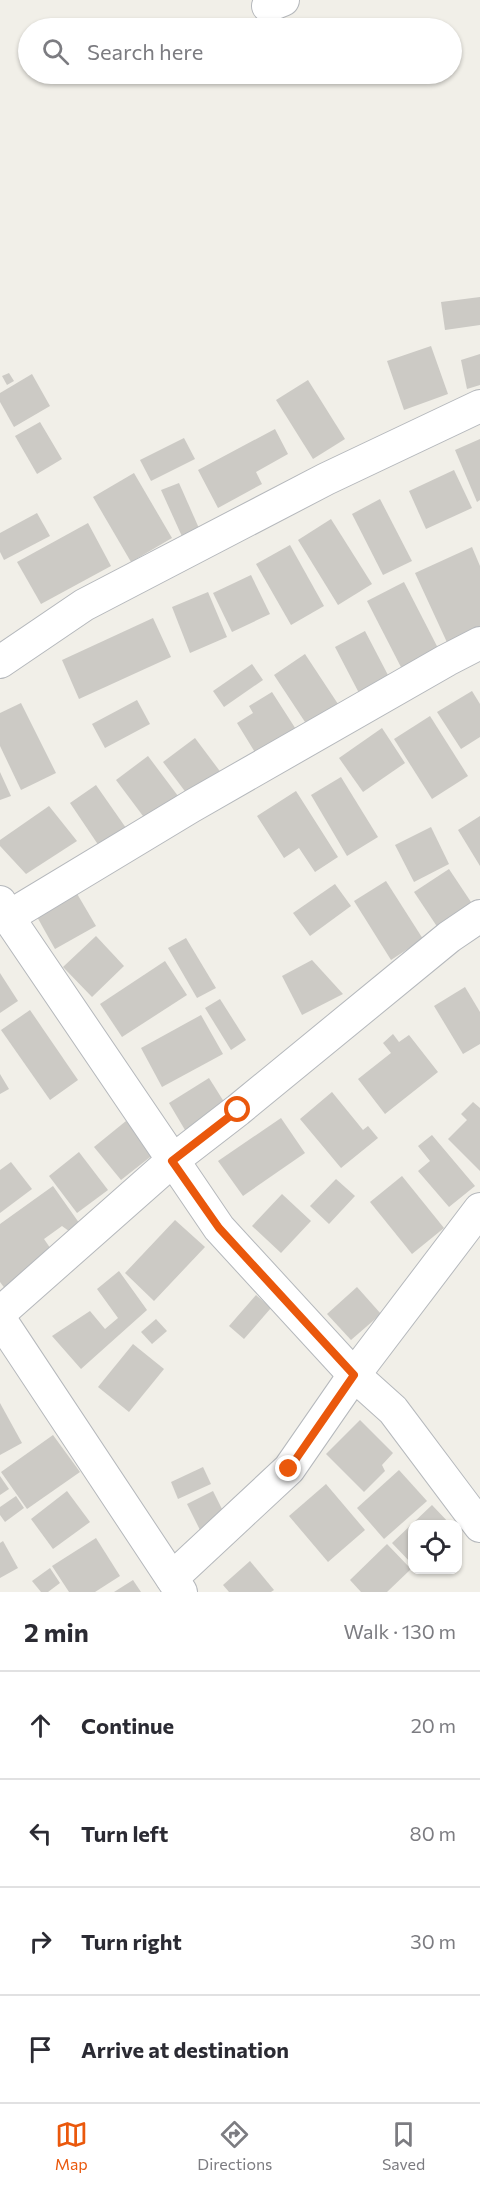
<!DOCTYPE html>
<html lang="en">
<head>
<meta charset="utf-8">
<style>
	body { margin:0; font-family:Commissioner,sans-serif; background:#f7f7f7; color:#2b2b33 }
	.controls { position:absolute; right:18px; bottom:18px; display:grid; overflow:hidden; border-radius:12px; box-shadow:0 2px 4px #0004 }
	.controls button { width:54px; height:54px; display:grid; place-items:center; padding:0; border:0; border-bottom:2px solid #e1e1e2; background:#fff; color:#2b2b33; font:30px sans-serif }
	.stop { position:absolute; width:18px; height:18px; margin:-14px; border:4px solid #ea580c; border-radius:50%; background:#fff }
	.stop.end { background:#ea580c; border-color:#fff; box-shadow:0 2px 6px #0008 }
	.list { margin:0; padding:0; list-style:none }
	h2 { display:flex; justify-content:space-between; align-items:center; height:78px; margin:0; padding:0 24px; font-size:26px }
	h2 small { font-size:20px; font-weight:400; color:#7c7c81 }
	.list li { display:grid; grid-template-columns:39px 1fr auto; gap:18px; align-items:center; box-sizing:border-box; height:108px; padding:0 24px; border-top:2px solid #e1e1e2 }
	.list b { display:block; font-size:22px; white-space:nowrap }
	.list em { font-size:20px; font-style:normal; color:#7c7c81 }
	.icon { flex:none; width:33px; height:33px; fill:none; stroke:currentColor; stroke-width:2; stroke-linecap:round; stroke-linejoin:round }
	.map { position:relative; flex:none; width:480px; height:1592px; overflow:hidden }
	.search { position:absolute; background:#fff; box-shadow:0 2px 4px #0004; left:18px; right:18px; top:18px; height:66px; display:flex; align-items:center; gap:15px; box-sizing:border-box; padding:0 21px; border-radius:33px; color:#7c7c81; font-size:22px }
	.sheet { height:510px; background:#fff }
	nav { display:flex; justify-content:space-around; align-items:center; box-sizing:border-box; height:84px; border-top:2px solid #e1e1e2; background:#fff; font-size:16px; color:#7c7c81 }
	nav a { display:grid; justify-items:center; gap:3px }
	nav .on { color:#ea580c }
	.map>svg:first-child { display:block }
</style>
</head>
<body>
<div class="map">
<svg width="480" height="1592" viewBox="0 0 480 1592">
	<rect width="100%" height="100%" fill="#f1efe8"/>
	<g fill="#cccac5">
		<polygon points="480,297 480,325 445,330 441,302"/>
		<polygon points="431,346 448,394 404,410 387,361"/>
		<polygon points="480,354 480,385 467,389 461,360"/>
		<polygon points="9,373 14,381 7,385 2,376"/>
		<polygon points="32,374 50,406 14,427 0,402 0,393"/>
		<polygon points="308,380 345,439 313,459 276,400"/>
		<polygon points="40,422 62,459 37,474 15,436"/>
		<polygon points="275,429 288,454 256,472 262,484 218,508 198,470"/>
		<polygon points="184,438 195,459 151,481 140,460"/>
		<polygon points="480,439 480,500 477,502 455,450"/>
		<polygon points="454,470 472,508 426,529 409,491"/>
		<polygon points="134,473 172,538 131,562 93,497"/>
		<polygon points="179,483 202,535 185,543 161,490"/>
		<polygon points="380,499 412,561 383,575 352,514"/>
		<polygon points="37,513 50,536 4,560 0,552 0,533"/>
		<polygon points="331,519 372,584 338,605 298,540"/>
		<polygon points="88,523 111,566 41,604 17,562"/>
		<polygon points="290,545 324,606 291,625 256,564"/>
		<polygon points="472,547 480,566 480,638 451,651 415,573"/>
		<polygon points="251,575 270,614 232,632 213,593"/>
		<polygon points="404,582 440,652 403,671 367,601"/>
		<polygon points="208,592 227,637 190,653 172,607"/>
		<polygon points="153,618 171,657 79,699 62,660"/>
		<polygon points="365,631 389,677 359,693 335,647"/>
		<polygon points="305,654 338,704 307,725 274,675"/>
		<polygon points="252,664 263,680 224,707 213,691"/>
		<polygon points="472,691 480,704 480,737 461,749 437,712"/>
		<polygon points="272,692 299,734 259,759 237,723 253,713 249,706"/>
		<polygon points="137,700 150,724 105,748 92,724"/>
		<polygon points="21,703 56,773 21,790 0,746 0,713"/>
		<polygon points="430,716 468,776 432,799 394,739"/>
		<polygon points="382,728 405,763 363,792 339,758"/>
		<polygon points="195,738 222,774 190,798 163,762"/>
		<polygon points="148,756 181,800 149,824 116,780"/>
		<polygon points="0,772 11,796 0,800"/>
		<polygon points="341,777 378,837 347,856 311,795"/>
		<polygon points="96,785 126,828 99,846 70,803"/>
		<polygon points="296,791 338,857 315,872 299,848 284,858 257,816"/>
		<polygon points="49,806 77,841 26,874 0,846 0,840"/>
		<polygon points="480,816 480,866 458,830"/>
		<polygon points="431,827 449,864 414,882 395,845"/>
		<polygon points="449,869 473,905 438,928 414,892"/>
		<polygon points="386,881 423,939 391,960 354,901"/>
		<polygon points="335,884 351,906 310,936 293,913"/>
		<polygon points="76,892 96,926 55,949 36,915"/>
		<polygon points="96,936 124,966 92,997 63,967"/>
		<polygon points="186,938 216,988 197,998 168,948"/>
		<polygon points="312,960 343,994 302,1015 282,976"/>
		<polygon points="165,961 187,995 122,1037 100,1004"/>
		<polygon points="0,973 18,1001 0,1013"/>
		<polygon points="465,987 480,1012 480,1044 463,1054 434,1006"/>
		<polygon points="220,999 246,1040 231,1050 205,1008"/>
		<polygon points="30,1010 78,1080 50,1100 1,1030"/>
		<polygon points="201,1015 223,1054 162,1087 141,1048"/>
		<polygon points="393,1034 399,1042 409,1035 438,1072 385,1114 358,1079 391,1053 383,1043"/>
		<polygon points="0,1074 9,1089 0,1094"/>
		<polygon points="209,1078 226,1105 185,1130 169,1103"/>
		<polygon points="332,1092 363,1130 368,1126 378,1138 341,1168 300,1119"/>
		<polygon points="473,1102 480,1108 480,1171 448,1139 467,1120 461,1114"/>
		<polygon points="281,1118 305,1153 243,1196 218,1161"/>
		<polygon points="126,1121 154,1154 121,1180 94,1147"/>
		<polygon points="432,1135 475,1186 449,1207 418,1171 430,1161 418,1146"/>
		<polygon points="79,1152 108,1190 77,1213 49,1176"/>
		<polygon points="11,1162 32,1189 0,1213 0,1170"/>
		<polygon points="402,1176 444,1228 412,1254 370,1202"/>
		<polygon points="336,1179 355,1196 329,1224 310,1206"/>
		<polygon points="53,1186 82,1227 73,1234 62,1226 44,1239 55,1255 6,1290 0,1282 0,1224"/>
		<polygon points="282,1194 311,1221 281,1253 252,1226"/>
		<polygon points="175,1220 205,1247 154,1301 125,1273"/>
		<polygon points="119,1271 147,1310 81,1369 52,1336 90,1311 105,1329 118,1318 97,1289"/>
		<polygon points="357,1287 381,1314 351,1340 327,1314"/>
		<polygon points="256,1295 271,1308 244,1339 229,1326"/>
		<polygon points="156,1319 167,1331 152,1344 141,1332"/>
		<polygon points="133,1344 164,1369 129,1412 98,1387"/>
		<polygon points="0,1403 22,1443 0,1455"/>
		<polygon points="360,1420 393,1453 382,1465 385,1471 364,1492 326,1454"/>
		<polygon points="53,1435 80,1472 27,1509 1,1472"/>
		<polygon points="203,1467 211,1484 178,1499 171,1482"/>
		<polygon points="399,1470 427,1501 384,1539 357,1508"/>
		<polygon points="0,1476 9,1489 0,1495"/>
		<polygon points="326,1484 365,1530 328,1562 289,1516"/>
		<polygon points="67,1491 90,1522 53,1549 31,1519"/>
		<polygon points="213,1491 229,1523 203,1536 187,1504"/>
		<polygon points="16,1496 24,1508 5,1522 0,1515 0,1507"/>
		<polygon points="432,1505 450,1524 412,1524 412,1564 392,1543"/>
		<polygon points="96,1538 120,1576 95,1592 69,1592 52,1566"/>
		<polygon points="3,1541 18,1568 0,1578 0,1543"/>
		<polygon points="387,1544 411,1569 387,1592 361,1592 350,1580"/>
		<polygon points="250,1561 274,1590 271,1592 229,1592 223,1585"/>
		<polygon points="50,1568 60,1583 48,1592 41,1592 32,1581"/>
		<polygon points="133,1580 141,1592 114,1592"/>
	</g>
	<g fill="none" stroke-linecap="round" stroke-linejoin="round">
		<defs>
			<g id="minor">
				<polyline points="268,6 283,0"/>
				<polyline points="0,662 84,605 326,479 480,406"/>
				<polyline points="0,902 8,917 219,1228 354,1375 393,1410 480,1526"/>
				<polyline points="8,917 192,806 447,660 480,643"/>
				<polyline points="0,1313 172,1161 238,1110 449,937 480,916"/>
				<polyline points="0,1319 181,1592"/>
				<polyline points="172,1578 289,1469 354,1375 480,1209"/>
			</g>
		</defs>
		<use href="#minor" stroke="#b5b8bc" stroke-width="34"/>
		<use href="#minor" stroke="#fff" stroke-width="32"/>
	</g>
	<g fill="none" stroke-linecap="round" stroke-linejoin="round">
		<polyline stroke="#ea580c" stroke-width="8" points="238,1110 172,1161 219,1228 354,1375 289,1469"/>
	</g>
</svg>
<div class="controls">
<button><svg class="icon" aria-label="locate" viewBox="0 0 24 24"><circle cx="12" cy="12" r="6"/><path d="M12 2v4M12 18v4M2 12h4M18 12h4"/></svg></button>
</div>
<div class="stop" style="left:238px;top:1110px"></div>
<div class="stop end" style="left:289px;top:1469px"></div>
<div class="search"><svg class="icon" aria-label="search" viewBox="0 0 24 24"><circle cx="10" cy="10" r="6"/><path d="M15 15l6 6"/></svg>Search here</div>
</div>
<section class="sheet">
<h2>2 min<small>Walk · 130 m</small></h2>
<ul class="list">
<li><svg class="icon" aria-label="ahead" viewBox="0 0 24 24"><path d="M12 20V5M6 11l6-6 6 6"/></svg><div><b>Continue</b></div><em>20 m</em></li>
<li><svg class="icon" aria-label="left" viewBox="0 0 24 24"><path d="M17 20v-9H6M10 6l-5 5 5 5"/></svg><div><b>Turn left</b></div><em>80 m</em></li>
<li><svg class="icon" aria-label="right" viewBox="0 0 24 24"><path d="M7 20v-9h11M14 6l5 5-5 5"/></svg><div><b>Turn right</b></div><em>30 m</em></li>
<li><svg class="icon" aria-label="arrive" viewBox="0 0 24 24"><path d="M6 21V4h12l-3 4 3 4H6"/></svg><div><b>Arrive at destination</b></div></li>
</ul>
</section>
<nav>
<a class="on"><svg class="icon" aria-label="map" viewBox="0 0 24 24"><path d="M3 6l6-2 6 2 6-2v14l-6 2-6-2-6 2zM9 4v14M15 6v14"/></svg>Map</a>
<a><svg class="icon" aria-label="directions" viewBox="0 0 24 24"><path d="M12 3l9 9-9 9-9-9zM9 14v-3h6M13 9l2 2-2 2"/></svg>Directions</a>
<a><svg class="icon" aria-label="saved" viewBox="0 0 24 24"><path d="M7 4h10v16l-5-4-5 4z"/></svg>Saved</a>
</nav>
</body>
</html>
